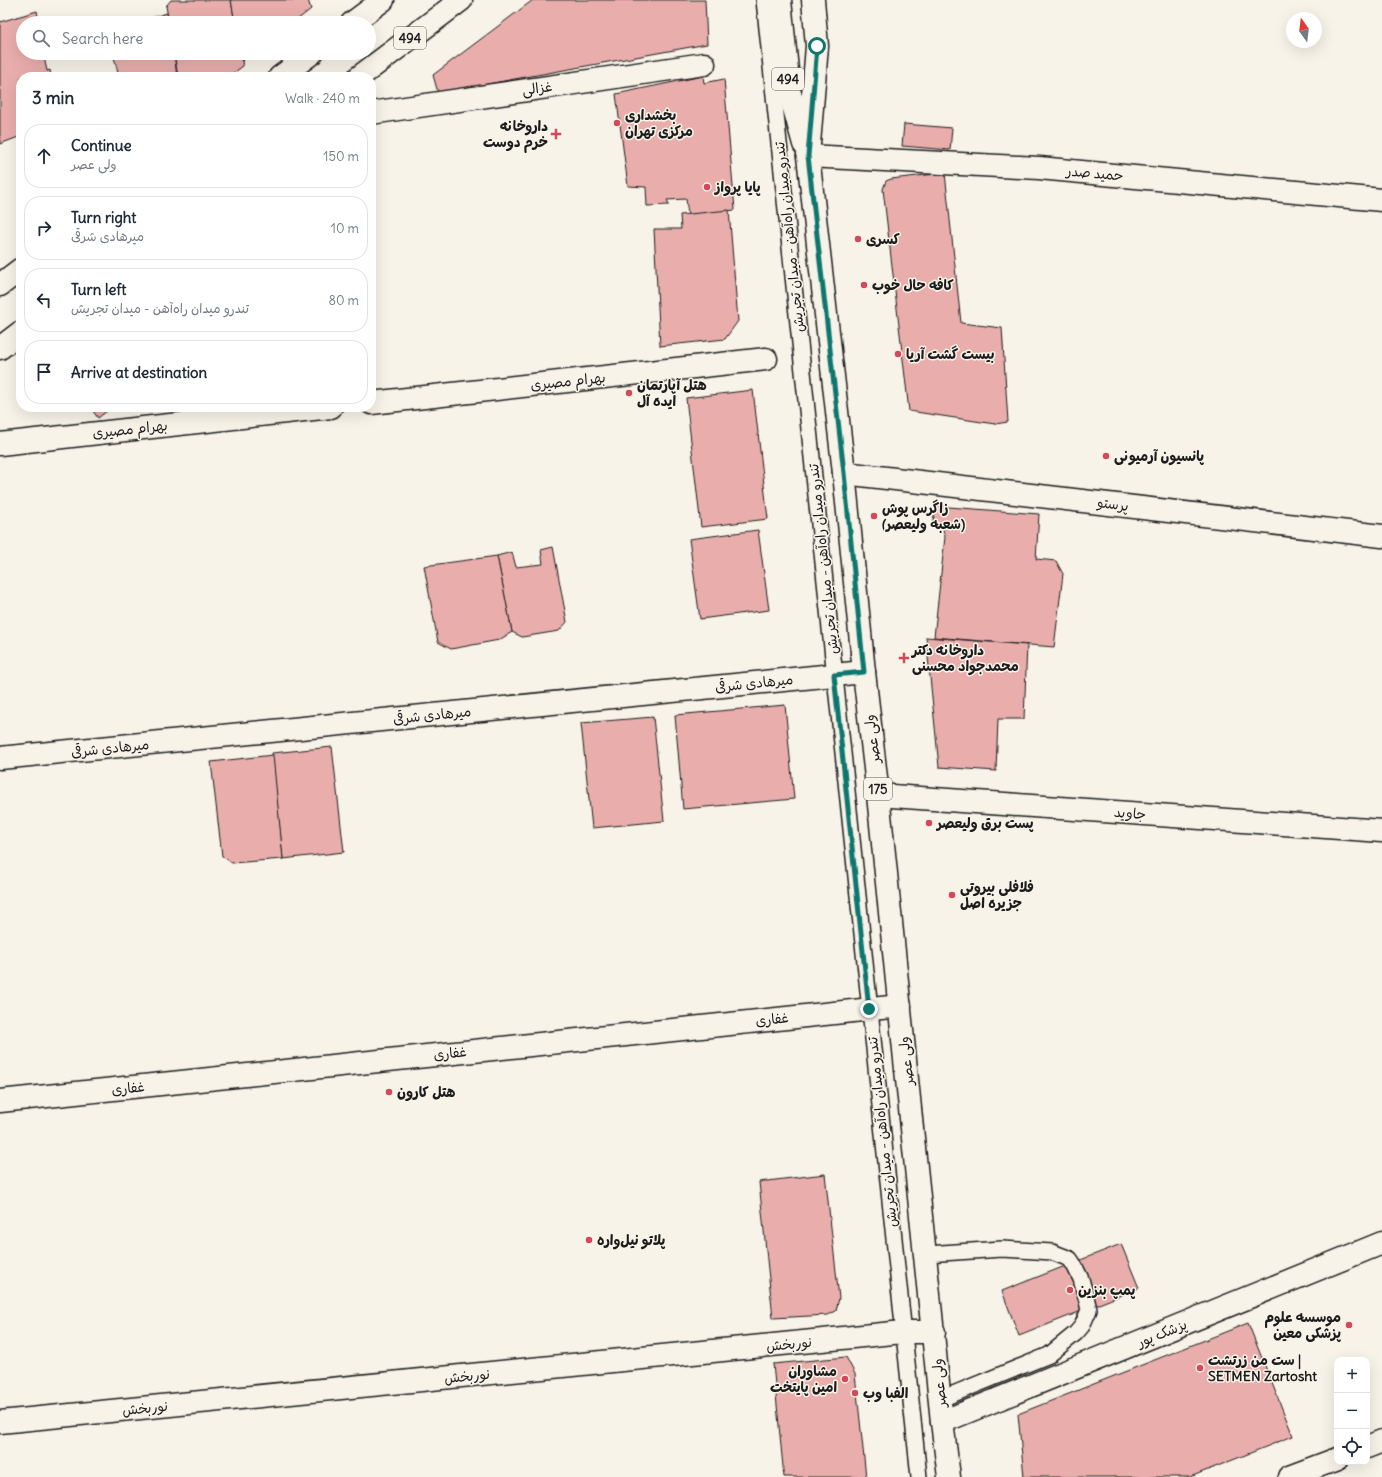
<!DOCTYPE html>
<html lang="en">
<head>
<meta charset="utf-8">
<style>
	body { margin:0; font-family:Delius,"Playpen Sans Arabic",sans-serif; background:#f2f2f3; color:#1f2937 }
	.controls { position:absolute; right:12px; bottom:12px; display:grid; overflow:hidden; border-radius:8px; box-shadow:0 4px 16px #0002 }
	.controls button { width:36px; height:36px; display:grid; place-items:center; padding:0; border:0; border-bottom:1px solid #e0e1e3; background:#fff; color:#1f2937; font:20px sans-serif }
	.compass { position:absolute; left:1286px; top:12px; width:36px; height:36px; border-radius:50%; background:#fff; box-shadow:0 4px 16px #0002; rotate:346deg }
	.stop { position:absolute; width:12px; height:12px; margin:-9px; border:3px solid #0f766e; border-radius:50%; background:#fff }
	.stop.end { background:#0f766e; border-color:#fff; box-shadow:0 1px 4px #0008 }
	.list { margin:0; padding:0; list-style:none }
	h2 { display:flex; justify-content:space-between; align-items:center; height:52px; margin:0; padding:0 16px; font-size:17px }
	h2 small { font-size:13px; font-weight:400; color:#747a83 }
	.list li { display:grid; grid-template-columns:26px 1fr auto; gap:12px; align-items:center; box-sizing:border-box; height:64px; margin:0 8px 8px; padding:0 8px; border:1px solid #e0e1e3; border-radius:16px }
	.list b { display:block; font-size:15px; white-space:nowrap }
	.list p { margin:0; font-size:13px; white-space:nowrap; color:#747a83 }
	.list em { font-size:13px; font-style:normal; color:#747a83 }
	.icon { flex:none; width:22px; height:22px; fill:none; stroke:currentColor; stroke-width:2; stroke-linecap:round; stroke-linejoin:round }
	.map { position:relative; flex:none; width:1382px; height:1477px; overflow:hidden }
	.search { position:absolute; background:#fff; box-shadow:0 4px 16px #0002; left:16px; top:16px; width:360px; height:44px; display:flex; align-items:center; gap:10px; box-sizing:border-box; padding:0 14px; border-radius:22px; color:#747a83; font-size:15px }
	.panel { position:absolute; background:#fff; box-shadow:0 4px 16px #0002; left:16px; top:72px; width:360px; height:340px; border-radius:16px }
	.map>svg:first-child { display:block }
</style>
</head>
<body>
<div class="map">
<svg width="1382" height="1477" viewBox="0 0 1382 1477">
	<rect width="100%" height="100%" fill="#f7f3e8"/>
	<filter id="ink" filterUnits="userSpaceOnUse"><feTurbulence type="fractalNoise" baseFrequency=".025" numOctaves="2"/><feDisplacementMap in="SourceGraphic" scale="8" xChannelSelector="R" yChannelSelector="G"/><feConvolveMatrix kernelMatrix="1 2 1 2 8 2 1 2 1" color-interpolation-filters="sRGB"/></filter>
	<g filter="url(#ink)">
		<g fill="#e9aeac" stroke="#1c1c1c">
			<polygon points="171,0 231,0 235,23 169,23 166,6"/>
			<polygon points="231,0 308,0 311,9 293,23 235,23"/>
			<polygon points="533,0 705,0 707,44 438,93 433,75"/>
			<polygon points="37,11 39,23 23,23 23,53 45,53 46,57 44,57 47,71 50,70 51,77 21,77 21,136 0,144 0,22"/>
			<polygon points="167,13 169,23 134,23"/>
			<polygon points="113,53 174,53 177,77 119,77"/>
			<polygon points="174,53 240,53 243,66 228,77 178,77"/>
			<polygon points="240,53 253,53 242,61"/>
			<polygon points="703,76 704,83 724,79 735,210 688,215 686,199 667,200 669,205 647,206 646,187 628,186 616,94"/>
			<polygon points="904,124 952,128 950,150 902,146"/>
			<polygon points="945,173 961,323 1002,328 1008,422 995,424 909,411 883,189 886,181 891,179"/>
			<polygon points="729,210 738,321 725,339 660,346 654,229 681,229 680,215"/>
			<polygon points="753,390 768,519 701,527 686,398"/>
			<polygon points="90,407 112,407 98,418"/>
			<polygon points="936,506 1039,514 1036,559 1056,561 1063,574 1054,647 934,637 945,537 942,526 932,525"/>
			<polygon points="758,530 769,610 700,619 689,539"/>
			<polygon points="553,547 567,622 559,631 522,637 512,632 497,556 512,552 516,567 543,564 541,550"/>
			<polygon points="497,556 512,632 499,640 451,649 438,642 424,566"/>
			<polygon points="926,637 1027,645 1024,719 998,719 996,771 939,767"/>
			<polygon points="785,705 794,799 683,809 675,715"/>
			<polygon points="653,717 664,821 592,828 581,723"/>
			<polygon points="332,747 344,852 283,859 272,753"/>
			<polygon points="273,755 283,859 232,863 222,856 211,762"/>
			<polygon points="825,1174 839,1298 836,1311 828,1315 773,1318 759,1182"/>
			<polygon points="1121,1244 1139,1288 1019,1336 1002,1291"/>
			<polygon points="1248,1323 1293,1436 1190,1477 1024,1477 1018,1414"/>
			<polygon points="846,1357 855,1374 866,1477 784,1477 773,1364"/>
		</g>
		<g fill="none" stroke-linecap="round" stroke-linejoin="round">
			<defs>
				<g id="service">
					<polyline points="764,0 919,1477"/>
					<polyline points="926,1254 1002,1249 1052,1252 1070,1259 1074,1265 1081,1279 1087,1301 1089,1310 1082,1326 1076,1333 1049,1355 941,1399"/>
				</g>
				<g id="minor">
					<polyline points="371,113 704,64"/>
					<polyline points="371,403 766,359"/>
					<polyline points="0,444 331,407"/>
					<polyline points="844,473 1382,536"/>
					<polyline points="0,758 864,672"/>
					<polyline points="878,795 1382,831"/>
					<polyline points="0,1101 900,1006"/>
					<polyline points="0,1422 903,1332 934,1332"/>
					<polyline points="942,1422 1382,1243"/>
				</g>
				<polyline id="tertiary" points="808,156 1039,168 1382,200"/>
				<g id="secondary">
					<polyline points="1367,1447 1382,1441"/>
					<polyline points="1289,1477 1337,1459"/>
				</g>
				<g id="primary">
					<polyline points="780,0 789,90 804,144"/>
					<polyline points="813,0 817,46 808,156 844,473 864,672 878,795 942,1422 949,1477"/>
					<polyline points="352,23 383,0"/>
					<polyline points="280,77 312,53"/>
					<polyline points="359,77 461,0"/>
					<polyline points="0,285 21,269"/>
					<polyline points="0,348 21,332"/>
				</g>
			</defs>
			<use href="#service" stroke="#1c1c1c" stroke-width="18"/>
			<use href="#minor" stroke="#1c1c1c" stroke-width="25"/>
			<use href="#tertiary" stroke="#1c1c1c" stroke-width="25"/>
			<use href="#secondary" stroke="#1c1c1c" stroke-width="25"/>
			<use href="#primary" stroke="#1c1c1c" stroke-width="25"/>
			<use href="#service" stroke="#f7f3e8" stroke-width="15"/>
			<use href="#minor" stroke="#f7f3e8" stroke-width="22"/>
			<use href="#tertiary" stroke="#f7f3e8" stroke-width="22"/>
			<use href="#secondary" stroke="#f7f3e8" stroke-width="22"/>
			<use href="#primary" stroke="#f7f3e8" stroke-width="22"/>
		</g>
	</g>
	<g fill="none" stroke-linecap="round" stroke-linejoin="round" filter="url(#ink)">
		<polyline stroke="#0f766e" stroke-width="5" points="817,46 808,156 844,473 864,672 834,675 869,1009"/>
	</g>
	<g fill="#d1495b" stroke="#f7f3e8" stroke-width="1.5">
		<circle cx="617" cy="123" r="4"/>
		<path d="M554 128h4v4h4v4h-4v4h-4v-4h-4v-4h4z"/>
		<circle cx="707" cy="187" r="4"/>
		<circle cx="858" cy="239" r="4"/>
		<circle cx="864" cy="285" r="4"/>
		<circle cx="898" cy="354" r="4"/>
		<circle cx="629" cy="393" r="4"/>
		<circle cx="1106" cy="456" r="4"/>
		<circle cx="874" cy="516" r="4"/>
		<path d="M902 652h4v4h4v4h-4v4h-4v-4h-4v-4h4z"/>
		<circle cx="929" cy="823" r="4"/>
		<circle cx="952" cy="895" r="4"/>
		<circle cx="389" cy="1092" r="4"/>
		<circle cx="589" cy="1240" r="4"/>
		<circle cx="1070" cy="1290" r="4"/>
		<circle cx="1349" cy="1325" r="4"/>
		<circle cx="1200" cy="1368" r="4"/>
		<circle cx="845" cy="1379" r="4"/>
		<circle cx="855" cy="1393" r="4"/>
	</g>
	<g text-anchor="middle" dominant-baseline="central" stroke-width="3" stroke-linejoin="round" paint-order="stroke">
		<g fill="#f7f3e8" stroke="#5e5c59" stroke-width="1">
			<rect x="394" y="27" width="32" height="22" rx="3"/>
			<rect x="772" y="68" width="32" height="22" rx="3"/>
			<rect x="864" y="778" width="28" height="22" rx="3"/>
		</g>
		<g font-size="13" font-weight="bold" fill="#1c1c1c">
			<text x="410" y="38">494</text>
			<text x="788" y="79">494</text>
			<text x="878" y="789">175</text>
		</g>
		<g font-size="14" fill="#1c1c1c" stroke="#f7f3e8">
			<text transform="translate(537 88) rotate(-8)">غزالی</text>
			<text transform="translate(1095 173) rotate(5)">حمید صدر</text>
			<text transform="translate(789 237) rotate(-96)">تندرو میدان راه‌آهن - میدان تجریش</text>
			<text transform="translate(568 381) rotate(-6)">بهرام مصیری</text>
			<text transform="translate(130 429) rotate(-6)">بهرام مصیری</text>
			<text transform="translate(1113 504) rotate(7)">پرستو</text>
			<text transform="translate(823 559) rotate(-96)">تندرو میدان راه‌آهن - میدان تجریش</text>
			<text transform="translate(754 683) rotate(-6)">میرهادی شرقی</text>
			<text transform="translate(432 715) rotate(-6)">میرهادی شرقی</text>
			<text transform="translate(872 739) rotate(-97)">ولی عصر</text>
			<text transform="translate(110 748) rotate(-6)">میرهادی شرقی</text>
			<text transform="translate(1130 813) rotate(4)">جاوید</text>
			<text transform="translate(772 1019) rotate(-6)">غفاری</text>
			<text transform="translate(450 1053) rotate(-6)">غفاری</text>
			<text transform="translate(906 1061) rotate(-96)">ولی عصر</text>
			<text transform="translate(128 1088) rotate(-6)">غفاری</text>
			<text transform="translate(882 1132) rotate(-96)">تندرو میدان راه‌آهن - میدان تجریش</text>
			<text transform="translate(1162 1333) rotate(-22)">پزشک پور</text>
			<text transform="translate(789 1344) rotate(-6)">نوربخش</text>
			<text transform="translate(467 1376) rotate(-6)">نوربخش</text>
			<text transform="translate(939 1383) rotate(-95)">ولی عصر</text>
			<text transform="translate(145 1408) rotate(-6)">نوربخش</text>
		</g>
		<g font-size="14" font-weight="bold" fill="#1c1c1c" stroke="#f7f3e8" text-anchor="start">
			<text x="625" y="115">بخشداری<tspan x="625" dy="16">مرکزی تهران</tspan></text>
			<text x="548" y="126" text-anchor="end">داروخانه<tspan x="548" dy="16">خرم دوست</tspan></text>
			<text x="715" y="187">پایا پرواز</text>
			<text x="866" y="239">كسرى</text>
			<text x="872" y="285">کافه حال خوب</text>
			<text x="906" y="354">بیست گشت آریا</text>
			<text x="637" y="385">هتل آپارتمان<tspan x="637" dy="16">ایده آل</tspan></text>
			<text x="1114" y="456">پانسیون آرمیونی</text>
			<text x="882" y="508">زاگرس پوش<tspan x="882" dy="16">(شعبه ولیعصر)</tspan></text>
			<text x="912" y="650">داروخانه دکتر<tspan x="912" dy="16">محمدجواد محسنی</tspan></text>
			<text x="937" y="823">پست برق ولیعصر</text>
			<text x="960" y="887">فلافلی بیروتی<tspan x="960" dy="16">جزیره اصل</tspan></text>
			<text x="397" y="1092">هتل کارون</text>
			<text x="597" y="1240">پلاتو نیل‌واره</text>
			<text x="1078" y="1290">پمپ بنزین</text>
			<text x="1341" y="1317" text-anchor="end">موسسه علوم<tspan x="1341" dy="16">پزشکی معین</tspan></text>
			<text x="1208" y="1360">ست من زرتشت |<tspan x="1208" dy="16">SETMEN Zartosht</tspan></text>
			<text x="837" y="1371" text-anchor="end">مشاوران<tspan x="837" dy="16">امین پایتخت</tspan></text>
			<text x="863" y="1393">الفبا وب</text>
		</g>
	</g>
</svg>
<div class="controls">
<button>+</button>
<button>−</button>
<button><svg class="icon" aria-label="locate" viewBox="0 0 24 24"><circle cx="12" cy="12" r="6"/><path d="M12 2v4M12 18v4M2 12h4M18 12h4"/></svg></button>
</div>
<svg class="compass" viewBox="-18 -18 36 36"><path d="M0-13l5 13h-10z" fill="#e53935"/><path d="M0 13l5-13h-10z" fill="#747a83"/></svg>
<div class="stop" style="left:817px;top:46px"></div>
<div class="stop end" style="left:869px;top:1009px"></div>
<div class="search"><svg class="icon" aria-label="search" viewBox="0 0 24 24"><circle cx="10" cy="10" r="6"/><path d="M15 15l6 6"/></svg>Search here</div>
<section class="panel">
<h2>3 min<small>Walk · 240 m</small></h2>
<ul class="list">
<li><svg class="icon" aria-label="ahead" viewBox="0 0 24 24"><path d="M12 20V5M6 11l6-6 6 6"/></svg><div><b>Continue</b><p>ولی عصر</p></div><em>150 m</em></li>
<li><svg class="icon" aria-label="right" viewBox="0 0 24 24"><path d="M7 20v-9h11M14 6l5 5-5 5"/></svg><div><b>Turn right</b><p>میرهادی شرقی</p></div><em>10 m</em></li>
<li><svg class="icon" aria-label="left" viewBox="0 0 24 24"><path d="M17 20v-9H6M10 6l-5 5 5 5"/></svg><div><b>Turn left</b><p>تندرو میدان راه‌آهن - میدان تجریش</p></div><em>80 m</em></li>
<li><svg class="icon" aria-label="arrive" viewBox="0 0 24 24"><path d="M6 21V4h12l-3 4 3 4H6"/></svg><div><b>Arrive at destination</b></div></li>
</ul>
</section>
</div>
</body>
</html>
